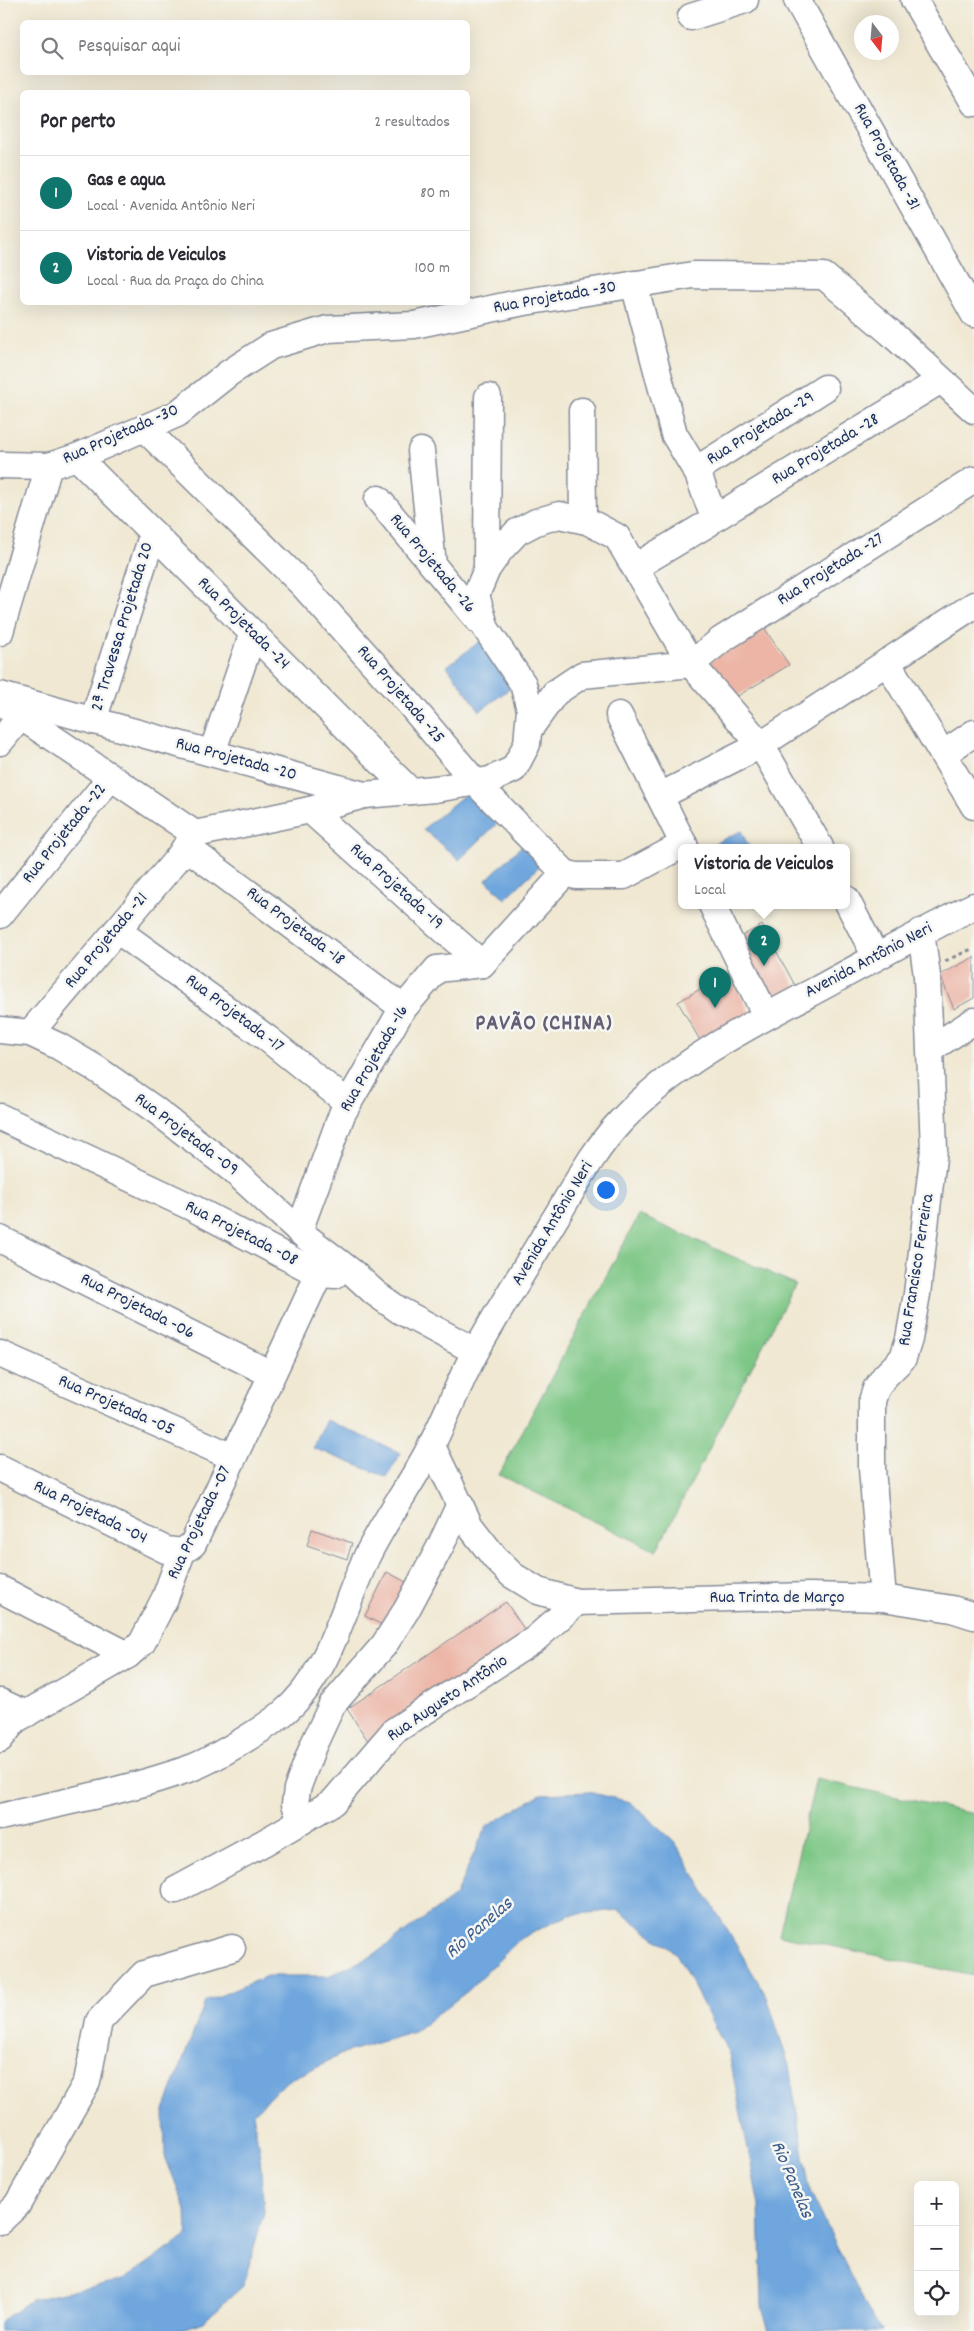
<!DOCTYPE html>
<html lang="pt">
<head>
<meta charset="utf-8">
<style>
	body { margin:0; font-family:Dekko,sans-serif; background:#f2f2f3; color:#2b2b33 }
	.controls { position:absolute; right:15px; bottom:15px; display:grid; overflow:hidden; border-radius:8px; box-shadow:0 5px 20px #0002 }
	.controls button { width:45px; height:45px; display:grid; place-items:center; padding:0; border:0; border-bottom:1px solid #e1e1e2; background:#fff; color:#2b2b33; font:25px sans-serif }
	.compass { position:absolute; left:854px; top:15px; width:45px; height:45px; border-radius:50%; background:#fff; box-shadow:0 5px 20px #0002; rotate:164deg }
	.you { position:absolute; left:605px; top:1189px; width:18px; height:18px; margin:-12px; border:4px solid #fff; border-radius:50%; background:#1a73e8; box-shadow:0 0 0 8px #1a73e833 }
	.badge { display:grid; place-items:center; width:32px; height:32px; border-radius:50%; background:#0f766e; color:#fff; font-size:16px; font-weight:700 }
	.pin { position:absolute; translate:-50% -41px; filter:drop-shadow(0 1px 2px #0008) }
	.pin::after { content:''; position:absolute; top:26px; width:18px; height:15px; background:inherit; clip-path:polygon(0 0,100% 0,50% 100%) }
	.popup { position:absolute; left:678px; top:844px; width:172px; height:65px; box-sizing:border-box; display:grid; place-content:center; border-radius:8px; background:#fff; filter:drop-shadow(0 1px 4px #0005); font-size:16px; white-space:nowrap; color:#7c7c81 }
	.popup b { font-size:19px; color:#2b2b33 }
	.popup::after { content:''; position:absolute; left:50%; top:100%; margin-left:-10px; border:10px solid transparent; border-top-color:#fff }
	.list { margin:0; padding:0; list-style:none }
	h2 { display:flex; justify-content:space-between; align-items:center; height:65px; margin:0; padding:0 20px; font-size:21px }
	h2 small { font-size:16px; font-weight:400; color:#7c7c81 }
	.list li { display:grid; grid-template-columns:32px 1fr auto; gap:15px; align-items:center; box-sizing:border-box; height:75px; padding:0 20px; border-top:1px solid #e1e1e2 }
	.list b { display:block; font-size:19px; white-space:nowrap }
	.list p { margin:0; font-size:16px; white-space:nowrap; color:#7c7c81 }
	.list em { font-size:16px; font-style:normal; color:#7c7c81 }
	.icon { flex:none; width:28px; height:28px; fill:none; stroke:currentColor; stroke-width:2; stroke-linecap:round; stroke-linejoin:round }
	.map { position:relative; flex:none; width:974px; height:2331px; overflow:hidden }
	.search { position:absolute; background:#fff; box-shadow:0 5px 20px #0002; left:20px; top:20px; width:450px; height:55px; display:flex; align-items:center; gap:12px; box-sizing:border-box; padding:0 18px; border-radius:8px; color:#7c7c81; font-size:19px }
	.panel { position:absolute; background:#fff; box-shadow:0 5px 20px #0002; left:20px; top:90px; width:450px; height:215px; border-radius:8px }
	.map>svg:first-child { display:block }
</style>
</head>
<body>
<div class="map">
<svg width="974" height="2331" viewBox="0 0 974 2331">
	<rect width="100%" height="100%" fill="#f6f6f2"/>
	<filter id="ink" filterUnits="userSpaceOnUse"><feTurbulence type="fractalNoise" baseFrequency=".02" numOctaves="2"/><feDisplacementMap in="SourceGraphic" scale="10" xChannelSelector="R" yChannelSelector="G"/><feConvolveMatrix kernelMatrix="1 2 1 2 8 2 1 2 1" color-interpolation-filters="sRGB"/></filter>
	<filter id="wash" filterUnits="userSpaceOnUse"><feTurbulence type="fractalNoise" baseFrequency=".0096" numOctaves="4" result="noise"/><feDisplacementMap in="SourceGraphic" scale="20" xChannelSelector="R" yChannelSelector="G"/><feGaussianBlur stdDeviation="1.12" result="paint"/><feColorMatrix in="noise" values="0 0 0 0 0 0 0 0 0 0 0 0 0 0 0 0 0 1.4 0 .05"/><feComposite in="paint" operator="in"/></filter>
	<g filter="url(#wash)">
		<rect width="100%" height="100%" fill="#f0e8d2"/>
		<g fill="#7cc684" stroke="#4c7a71">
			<polygon points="639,1215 795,1284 656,1551 499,1475"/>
			<polygon points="816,1779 974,1814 974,1976 779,1935"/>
		</g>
		<g fill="#6ea6dd" stroke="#446a9e">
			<polygon points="486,637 517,683 480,711 447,666"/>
			<polygon points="475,786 504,817 459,860 423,829"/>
			<polygon points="741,831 749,847 707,847"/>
			<polygon points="529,839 549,857 505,899 486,880"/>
			<polygon points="326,1420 401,1453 387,1477 313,1448"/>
			<polygon points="589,1792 630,1802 675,1842 767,1997 789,2066 810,2191 867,2308 881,2331 769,2331 762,2306 759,2205 729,2054 676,1953 618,1910 569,1915 521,1938 469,1990 414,2032 346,2052 286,2082 253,2113 260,2157 264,2212 243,2286 203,2322 176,2331 0,2331 0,2322 31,2300 123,2280 187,2236 186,2210 165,2156 164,2110 205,2002 267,1976 328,1976 372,1956 455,1896 486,1827 541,1794"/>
		</g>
		<g id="blocks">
			<g fill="#ecb5a6">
				<polygon points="763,626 789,665 731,700 703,667"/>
				<polygon points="762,925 797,989 766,1007 731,942"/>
				<polygon points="974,957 974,998 954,1009 940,975"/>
				<polygon points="729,972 751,1015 701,1042 678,1002"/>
				<polygon points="312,1529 352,1543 347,1559 307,1545"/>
				<polygon points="387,1572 406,1582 384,1626 365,1616"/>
				<polygon points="506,1602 530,1638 370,1744 347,1709"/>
			</g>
		</g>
	</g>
	<g filter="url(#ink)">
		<use href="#blocks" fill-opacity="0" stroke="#868c98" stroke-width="1"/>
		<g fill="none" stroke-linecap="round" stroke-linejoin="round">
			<defs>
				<g id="minor">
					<polyline points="797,0 974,314"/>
					<polyline points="914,0 974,103"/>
					<polyline points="691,17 745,0"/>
					<polyline points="634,284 674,434 698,474 713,515 709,523 635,567"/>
					<polyline points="582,411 583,520"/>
					<polyline points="145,429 303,585 407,701 474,781 565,873 576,876 624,876 684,844"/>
					<polyline points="421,451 433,565"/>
					<polyline points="77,457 410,791"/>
					<polyline points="0,465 49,466 77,457 177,414 229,373 271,346 328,329 414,325 519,303 693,275 824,276 891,333 974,410"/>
					<polyline points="696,470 825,388"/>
					<polyline points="378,499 479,621"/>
					<polyline points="712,520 941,380"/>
					<polyline points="487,569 488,397"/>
					<polyline points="0,632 49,466"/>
					<polyline points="887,662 974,806"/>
					<polyline points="0,695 364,795 435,789 490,780 514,769 527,744 530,709 523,684 486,629 476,595 487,569 501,549 517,532 536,522 559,515 587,521 617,537 691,664 761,745 820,847"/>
					<polyline points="1,703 195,834 310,810 364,795"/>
					<polyline points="619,715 685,847"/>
					<polyline points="93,721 153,533"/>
					<polyline points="530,728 555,693 582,675 691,664 721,640 974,480"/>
					<polyline points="0,742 21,716"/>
					<polyline points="212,753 253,633"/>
					<polyline points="943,754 974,733"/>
					<polyline points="660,796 761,745 974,605"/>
					<polyline points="310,810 482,964"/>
					<polyline points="184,849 197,855 403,1008"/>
					<polyline points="846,899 876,957"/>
					<polyline points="712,905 766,1016"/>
					<polyline points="0,915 111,777"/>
					<polyline points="117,930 268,1039 348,1103"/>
					<polyline points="0,1030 30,1033 58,1046 95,1068 154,1109 233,1170 306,1237 353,1273 375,1293 399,1310 475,1351"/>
					<polyline points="30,1033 178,858 195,834"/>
					<polyline points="932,1048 974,1021"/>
					<polyline points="0,1117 191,1207 319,1274 335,1275"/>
					<polyline points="299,1231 342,1114 401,1011 437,969 482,964 565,873"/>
					<polyline points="0,1239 271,1374"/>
					<polyline points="0,1354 233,1457"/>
					<polyline points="432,1446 470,1526 495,1558 512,1575 538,1591 577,1602 810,1596 883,1598 952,1609 974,1616"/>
					<polyline points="0,1468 166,1550 182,1552"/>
					<polyline points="0,1589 128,1655"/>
					<polyline points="883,1598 872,1469 872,1401 876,1389 885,1376 903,1358 909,1339 917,1294 934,1149 927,976 921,932"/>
					<polyline points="0,1702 26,1714"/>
					<polyline points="0,1739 15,1720 128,1655 142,1643 165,1598 182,1552 193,1544 319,1274"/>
					<path d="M0 1817C64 1802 129 1790 191 1768 215 1759 262 1730 282 1714 330 1675 342 1608 368 1554 387 1516 413 1482 432 1444 448 1413 460 1379 477 1349 501 1306 528 1264 553 1222 574 1188 593 1151 620 1122 675 1063 748 1026 818 989 870 961 921 932 974 906"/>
					<polyline points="302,1821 295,1804 297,1789 313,1746 332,1705 384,1645 407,1609 441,1545 460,1504"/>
					<polyline points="176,1890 265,1842 333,1802 394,1731 534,1640 577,1602"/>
					<polyline points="0,2221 17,2205 87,2082 99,2021 144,1974 232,1948"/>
				</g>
			</defs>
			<use href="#minor" stroke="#868c98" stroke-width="29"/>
			<polyline stroke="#868c98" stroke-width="3" stroke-dasharray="4 4" stroke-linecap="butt" points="945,961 974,948"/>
			<use href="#minor" stroke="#fff" stroke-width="26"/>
		</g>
	</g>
	<g text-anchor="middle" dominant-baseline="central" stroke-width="5" stroke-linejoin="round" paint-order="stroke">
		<g font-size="18" fill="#1b2f5e" stroke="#f6f6f2">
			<text transform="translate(886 157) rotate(61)">Rua Projetada -31</text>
			<text transform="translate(555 298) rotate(-10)">Rua Projetada -30</text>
			<text transform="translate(761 429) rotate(-32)">Rua Projetada -29</text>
			<text transform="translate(121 435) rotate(-24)">Rua Projetada -30</text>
			<text transform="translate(826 450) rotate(-31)">Rua Projetada -28</text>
			<text transform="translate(432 564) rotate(50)">Rua Projetada -26</text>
			<text transform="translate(831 570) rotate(-32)">Rua Projetada -27</text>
			<text transform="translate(243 624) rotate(45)">Rua Projetada -24</text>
			<text transform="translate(123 627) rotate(-73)">2ª Travessa Projetada 20</text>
			<text transform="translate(400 695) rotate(49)">Rua Projetada -25</text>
			<text transform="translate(236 760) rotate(15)">Rua Projetada -20</text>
			<text transform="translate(65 834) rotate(-51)">Rua Projetada -22</text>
			<text transform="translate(396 887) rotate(42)">Rua Projetada -19</text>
			<text transform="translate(295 927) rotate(37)">Rua Projetada -18</text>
			<text transform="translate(107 941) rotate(-50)">Rua Projetada -21</text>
			<text transform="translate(869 961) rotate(-28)">Avenida Antônio Neri</text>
			<text transform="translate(234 1014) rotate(37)">Rua Projetada -17</text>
			<text transform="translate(375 1059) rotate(-60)">Rua Projetada -16</text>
			<text transform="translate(186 1135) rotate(37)">Rua Projetada -09</text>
			<text transform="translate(553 1224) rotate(-59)">Avenida Antônio Neri</text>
			<text transform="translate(241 1234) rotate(27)">Rua Projetada -08</text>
			<text transform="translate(917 1270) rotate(-81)">Rua Francisco Ferreira</text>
			<text transform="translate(137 1307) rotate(27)">Rua Projetada -06</text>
			<text transform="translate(116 1406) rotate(24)">Rua Projetada -05</text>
			<text transform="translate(90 1513) rotate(26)">Rua Projetada -04</text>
			<text transform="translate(200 1523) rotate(-64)">Rua Projetada -07</text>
			<text x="777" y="1598">Rua Trinta de Março</text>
			<text transform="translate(448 1699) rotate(-34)">Rua Augusto Antônio</text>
		</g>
		<g font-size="19" font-style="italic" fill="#38598a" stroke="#f6f6f2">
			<text transform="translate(480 1929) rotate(-41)">Rio Panelas</text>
			<text transform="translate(791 2180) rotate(67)">Rio Panelas</text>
		</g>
		<g font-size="22" font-weight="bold" letter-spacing="1" fill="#645e77" stroke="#f6f6f2">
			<text x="544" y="1024">PAVÃO (CHINA)</text>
		</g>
	</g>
</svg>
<div class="controls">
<button>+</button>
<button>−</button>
<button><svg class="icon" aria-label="locate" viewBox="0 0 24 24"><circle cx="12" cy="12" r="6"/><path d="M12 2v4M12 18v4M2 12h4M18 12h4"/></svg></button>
</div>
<svg class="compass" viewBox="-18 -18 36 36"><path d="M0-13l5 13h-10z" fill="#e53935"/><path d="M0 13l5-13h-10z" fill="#7c7c81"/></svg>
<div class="you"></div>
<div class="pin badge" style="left:715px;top:1008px">1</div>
<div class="pin badge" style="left:764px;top:966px">2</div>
<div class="popup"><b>Vistoria de Veiculos</b>Local</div>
<div class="search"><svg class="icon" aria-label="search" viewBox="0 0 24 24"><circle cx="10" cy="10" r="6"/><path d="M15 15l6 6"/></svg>Pesquisar aqui</div>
<section class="panel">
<h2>Por perto<small>2 resultados</small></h2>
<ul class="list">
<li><span class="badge">1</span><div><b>Gas e agua</b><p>Local · Avenida Antônio Neri</p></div><em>80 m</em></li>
<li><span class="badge">2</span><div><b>Vistoria de Veiculos</b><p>Local · Rua da Praça do China</p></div><em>100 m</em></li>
</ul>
</section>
</div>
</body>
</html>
